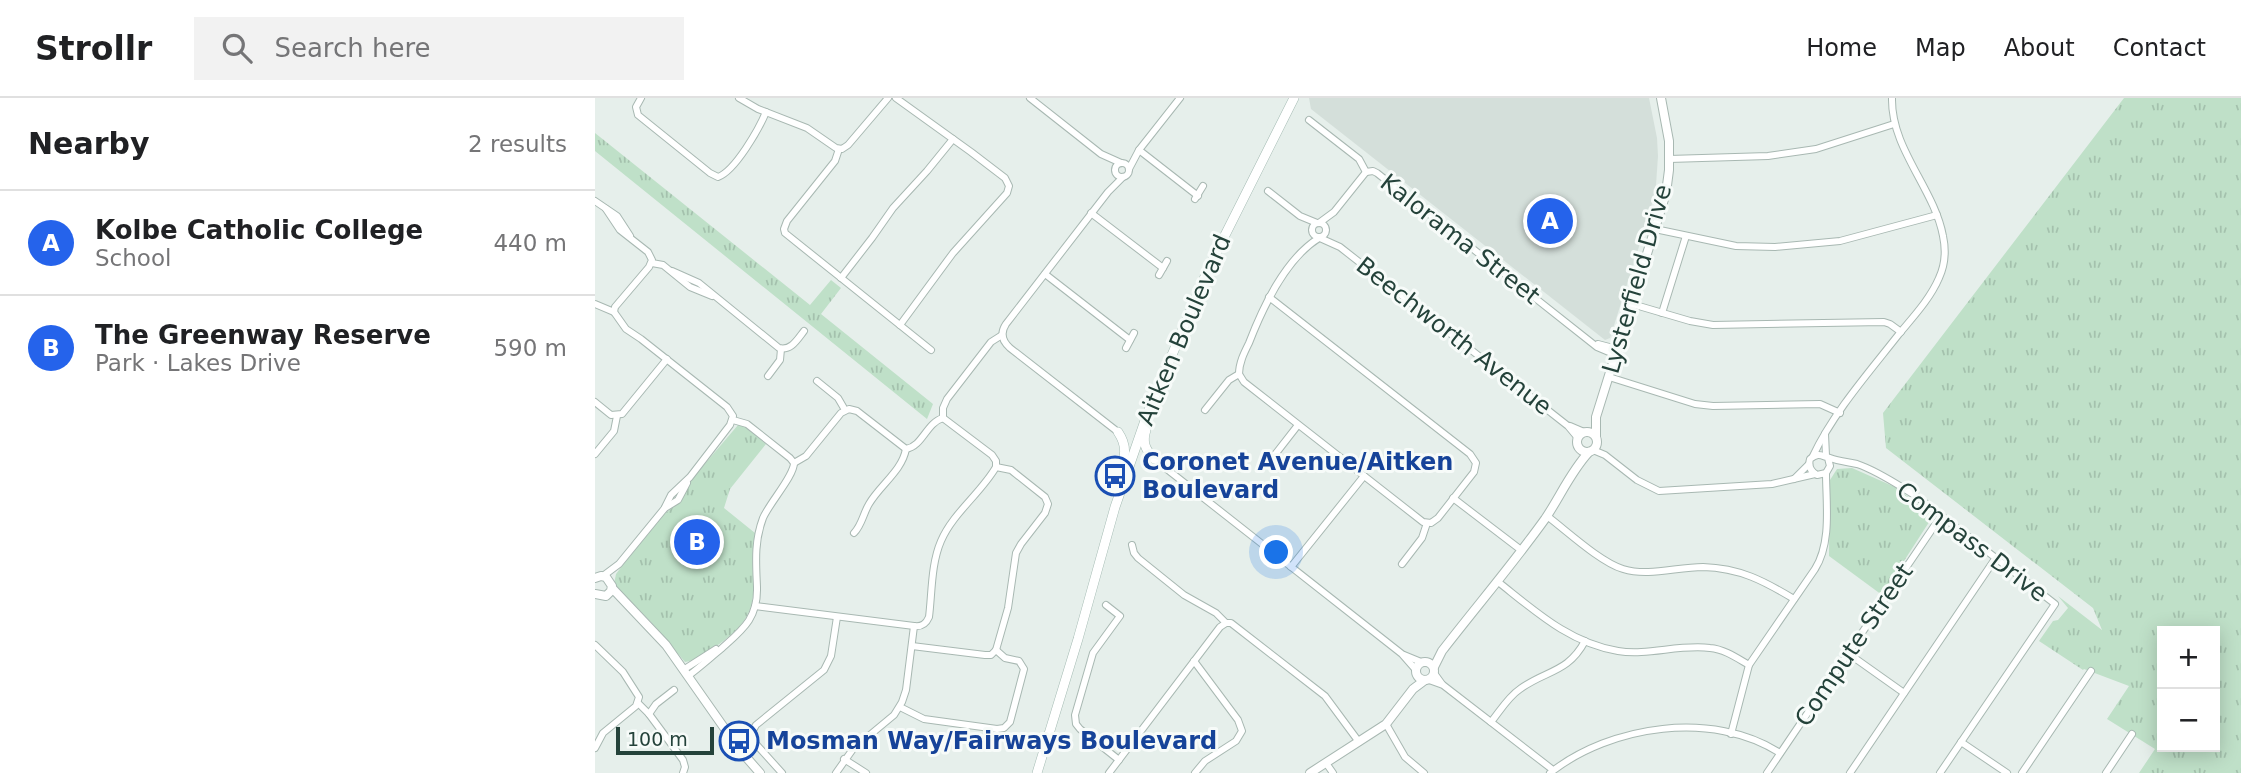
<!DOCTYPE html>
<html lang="en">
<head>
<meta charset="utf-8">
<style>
	body { margin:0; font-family:"DejaVu Sans",sans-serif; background:#f2f2f2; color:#202124 }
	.controls { position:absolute; right:21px; bottom:21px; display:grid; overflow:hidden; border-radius:0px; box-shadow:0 4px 18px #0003 }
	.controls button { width:63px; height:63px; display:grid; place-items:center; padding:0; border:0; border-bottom:2px solid #e0e0e0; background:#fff; color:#202124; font:35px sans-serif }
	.scale { position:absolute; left:21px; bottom:18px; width:98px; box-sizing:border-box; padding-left:7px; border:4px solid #24423a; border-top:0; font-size:19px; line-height:24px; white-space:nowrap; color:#24423a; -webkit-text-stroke:5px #f7fbf9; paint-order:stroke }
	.you { position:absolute; left:682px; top:455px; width:24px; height:24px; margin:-18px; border:5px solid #fff; border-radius:50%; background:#1a73e8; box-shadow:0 0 0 10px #1a73e833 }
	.badge { display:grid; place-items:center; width:46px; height:46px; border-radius:50%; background:#2563eb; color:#fff; font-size:23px; font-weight:700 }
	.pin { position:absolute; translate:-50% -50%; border:4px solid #fff; box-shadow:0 2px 7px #0006 }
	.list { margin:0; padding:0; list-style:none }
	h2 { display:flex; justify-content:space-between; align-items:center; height:91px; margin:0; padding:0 28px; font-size:30px }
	h2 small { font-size:23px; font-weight:400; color:#757577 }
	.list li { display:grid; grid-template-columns:46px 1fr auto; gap:21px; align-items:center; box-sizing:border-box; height:105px; padding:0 28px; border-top:2px solid #e0e0e0 }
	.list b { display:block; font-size:26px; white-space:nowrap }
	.list p { margin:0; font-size:23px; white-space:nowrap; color:#757577 }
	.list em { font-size:23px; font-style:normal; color:#757577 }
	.icon { flex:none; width:38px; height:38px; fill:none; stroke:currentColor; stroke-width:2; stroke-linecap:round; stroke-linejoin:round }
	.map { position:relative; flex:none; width:1646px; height:675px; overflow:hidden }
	header { display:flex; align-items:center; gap:42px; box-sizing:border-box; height:98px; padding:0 35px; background:#fff; border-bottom:2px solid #e0e0e0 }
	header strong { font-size:33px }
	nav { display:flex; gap:38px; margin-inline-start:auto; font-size:24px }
	.search { width:490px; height:63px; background:#f2f2f2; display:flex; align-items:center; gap:18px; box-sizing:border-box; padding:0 24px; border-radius:0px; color:#757577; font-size:26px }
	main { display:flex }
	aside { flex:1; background:#fff }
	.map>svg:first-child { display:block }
</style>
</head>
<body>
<header>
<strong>Strollr</strong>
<div class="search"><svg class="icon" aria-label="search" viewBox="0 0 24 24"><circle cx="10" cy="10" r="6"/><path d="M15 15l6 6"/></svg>Search here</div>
<nav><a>Home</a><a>Map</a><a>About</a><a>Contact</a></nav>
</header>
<main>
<aside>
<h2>Nearby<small>2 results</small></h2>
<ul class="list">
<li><span class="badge">A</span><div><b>Kolbe Catholic College</b><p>School</p></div><em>440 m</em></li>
<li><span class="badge">B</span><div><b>The Greenway Reserve</b><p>Park · Lakes Drive</p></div><em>590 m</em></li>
</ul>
</aside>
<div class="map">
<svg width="1646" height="675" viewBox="0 0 1646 675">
	<defs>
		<pattern id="grass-tufts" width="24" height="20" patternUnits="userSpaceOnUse" patternTransform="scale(1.75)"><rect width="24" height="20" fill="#bfe0c8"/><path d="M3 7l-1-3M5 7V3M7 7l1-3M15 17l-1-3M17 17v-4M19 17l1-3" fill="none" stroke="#a4c1ad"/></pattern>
	</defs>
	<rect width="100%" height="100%" fill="#e6efeb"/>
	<polygon fill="#d4dfda" points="714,0 1054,0 1062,40 1063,58 1061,87 1055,114 1015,240 1010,242 716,11"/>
	<g fill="url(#grass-tufts)" fill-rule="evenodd">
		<path d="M1529 0H1646V675H1544L1560 651 1512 621 1534 588 1489 571 1488 572 1444 543 1458 523 1463 522 1473 510 1463 498 1507 532 1498 510 1291 350 1288 315ZM1567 533H1620V649H1567Z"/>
		<polygon points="0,35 215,207 236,182 246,190 226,216 338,306 332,321 0,53"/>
		<path d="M143 327H148L171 346 135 391 129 410 160 435C150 488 177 509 123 547 114 553 101 563 90 564L56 524 19 486 21 476 27 468 68 417 83 405 96 382Z"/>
		<polygon points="1257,370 1300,389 1338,418 1287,497 1234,458 1235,382 1242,371"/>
	</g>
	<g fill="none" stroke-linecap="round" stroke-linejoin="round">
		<defs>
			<g id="minor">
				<path d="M46 0 41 9 43 17 115 75 123 79C140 73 164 31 171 14"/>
				<polyline points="144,0 163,11 212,30 241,50 247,51 253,47 293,0"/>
				<polyline points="301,0 376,54 410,80 414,88 412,95 358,155 305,227"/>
				<polyline points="435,0 506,56 526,65"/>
				<polyline points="714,22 764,61 771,74"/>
				<polyline points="244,51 240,63 192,123 189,131 190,135 336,252"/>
				<polyline points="544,52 603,98"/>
				<polyline points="1074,61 1173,58 1221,51 1299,26"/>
				<circle cx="527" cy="72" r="7"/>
				<polyline points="534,71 544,52 585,0"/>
				<polyline points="771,74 778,73 782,75 1002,249 1021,257"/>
				<polyline points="673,93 705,118 722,125"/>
				<polyline points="600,101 608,88"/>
				<polyline points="0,103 22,118 35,138"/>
				<polyline points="11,111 25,132 53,154 57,162 54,169 20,209 19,214"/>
				<polyline points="496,115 568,170"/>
				<circle cx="724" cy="132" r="7"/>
				<polyline points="724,125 739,114 771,74"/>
				<polyline points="1060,131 1141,148 1180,149 1245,143 1342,117"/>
				<polyline points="725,140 745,149 973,328 983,340"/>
				<polyline points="57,165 68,167 95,189 117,198"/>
				<path d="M77 173 104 185 184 250C196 253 202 242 209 233"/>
				<polyline points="450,176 535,242"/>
				<polyline points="564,177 572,163"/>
				<polyline points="246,180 277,140 298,110 332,73 358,41"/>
				<polyline points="0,206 19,214 31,231 46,241 132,309 138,318 135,327 95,379 76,397 69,411 24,466 8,478"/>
				<polyline points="1037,206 1095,223 1118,227 1289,224 1295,226 1306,234"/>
				<polyline points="1067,215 1091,138"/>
				<polyline points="1003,246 1022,251"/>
				<polyline points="531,250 539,235"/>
				<polyline points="644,276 649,284 828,424 836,425 843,420 879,374 881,365 875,356 674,199"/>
				<path d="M644 276C644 265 649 255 654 245 668 209 690 161 724 140"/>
				<polyline points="173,278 185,262 186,251"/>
				<polyline points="1014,279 1100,306 1118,308 1225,306 1245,315"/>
				<polyline points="222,283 243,300 250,312"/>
				<polyline points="0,304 16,317 27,316 72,261"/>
				<polyline points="610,312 634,282 644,276"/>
				<polyline points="348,320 348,310 352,301 396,244 407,237"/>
				<polyline points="975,328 989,334"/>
				<path d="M523 334 415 250C407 243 405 235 411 226L513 94 528 79"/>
				<polyline points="1230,336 1231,358"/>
				<path d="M311 351C328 348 331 325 348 320"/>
				<polyline points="998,352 1010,357 1042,382 1064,393 1177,386 1220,376"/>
				<polyline points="0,356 19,333 22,318"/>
				<path d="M1218 358C1238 315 1275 273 1304 236 1318 219 1335 201 1344 180 1350 167 1351 152 1348 138 1339 90 1296 51 1297 0"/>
				<path d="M1233 360 1235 368 1231 375 1222 377C1215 373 1213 368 1215 361 1224 354 1226 358 1235 360 1243 363 1253 364 1262 366 1283 373 1303 387 1321 398L1460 506 1345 675"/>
				<polyline points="559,361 807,556 821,572"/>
				<polyline points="675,363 703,327"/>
				<polyline points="199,365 211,358 246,315 254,311 262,313 311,351"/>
				<polyline points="1199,381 1214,366"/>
				<polyline points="858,400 926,452"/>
				<polyline points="70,410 83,402 92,385"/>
				<path d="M952 418C972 433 1005 464 1028 471 1054 479 1081 469 1108 469 1145 470 1169 483 1199 501"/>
				<path d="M259 435C267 427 268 416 274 406 285 387 307 373 311 351"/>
				<polyline points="537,447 539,455 543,460 589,497 621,515 631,525"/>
				<polyline points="807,466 827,440 832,425"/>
				<polyline points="696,469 769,378"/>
				<path d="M902 483C939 512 974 545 1023 553 1053 558 1084 546 1115 550 1129 551 1142 560 1154 567"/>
				<polyline points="511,507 525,518 498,555 480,617 481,626 485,631 524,662"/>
				<path d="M160 508 319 528C327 529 331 526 334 519 337 495 336 466 346 443 358 415 386 395 401 369V363L397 357 348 320"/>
				<polyline points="0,547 28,574 44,599 41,608 8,635 0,650"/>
				<polyline points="317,548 390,557 396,557 401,552 413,510 421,455 426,446 450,415 453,406 450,399 416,372 401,369"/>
				<polyline points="1254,556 1309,595"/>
				<polyline points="809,557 826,564"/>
				<polyline points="599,563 643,622 647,633 641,643 610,663 600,675"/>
				<polyline points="88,572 121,551"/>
				<polyline points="839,575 847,586"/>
				<path d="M93 578C104 570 115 560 126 551 147 532 163 521 162 489 161 465 159 444 168 420 175 404 199 378 199 365L195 360 152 326 138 322"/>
				<polyline points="834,582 848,587 958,672"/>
				<polyline points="43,605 54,616 88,662 90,669 88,675"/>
				<polyline points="305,609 329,621 402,631 409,630 415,624 429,571 424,563 410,560 401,552"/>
				<polyline points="54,616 61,606 79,592"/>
				<path d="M896 624C905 613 913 599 925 591 951 572 973 575 990 543"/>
				<polyline points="791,626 810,659 829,675"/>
				<path d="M1136 636 1154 567 1220 471C1237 444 1231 405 1231 375"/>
				<polyline points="1366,644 1412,675"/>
				<polyline points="249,661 271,675"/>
				<polyline points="731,665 738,675"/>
				<polyline points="187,675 160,645 157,634 161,627 229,572 236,558 242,519"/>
				<polyline points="241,675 258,651 299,617 307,604 311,592 319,528"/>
				<polyline points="514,675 625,529 631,525 636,525 730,598 764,644"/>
				<path d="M955 675C1016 627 1118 612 1185 655"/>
				<polyline points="1172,675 1346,418"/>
				<polyline points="1255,675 1400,461"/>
				<polyline points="1427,675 1496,573"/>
				<polyline points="1511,675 1537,636"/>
			</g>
			<g id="tertiary">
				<circle cx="992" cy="344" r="10"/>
				<polyline points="1001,338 1001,319 1071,95 1074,72 1074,43 1066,0"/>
				<polyline points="0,480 6,478 11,479 17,488 16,493 11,498 0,496"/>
				<polyline points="17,490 71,547 144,651 165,675"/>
				<circle cx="830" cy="573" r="9"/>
				<path d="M839 569 847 553C881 509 917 467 950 421 965 399 976 373 994 354"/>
				<polyline points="715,675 791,626 818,591 830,582"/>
			</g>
			<g id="secondary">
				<path d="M551 332C547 344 550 351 559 361"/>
				<path d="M521 392C523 368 538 356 523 334"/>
				<polyline points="442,675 483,541 520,409 553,314 614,169 699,0"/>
			</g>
		</defs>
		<use href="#minor" stroke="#a8b8b2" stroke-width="8"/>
		<use href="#tertiary" stroke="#a8b8b2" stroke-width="10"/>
		<use href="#secondary" stroke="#a4bbb3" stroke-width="10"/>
		<use href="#minor" stroke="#fff" stroke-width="6"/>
		<use href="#tertiary" stroke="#fff" stroke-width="8"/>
		<use href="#secondary" stroke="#fff" stroke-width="9"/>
	</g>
	<defs>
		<symbol id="bus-ring" viewBox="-11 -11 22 22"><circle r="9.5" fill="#f7fbf9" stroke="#1a4fb4" stroke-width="1.5"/><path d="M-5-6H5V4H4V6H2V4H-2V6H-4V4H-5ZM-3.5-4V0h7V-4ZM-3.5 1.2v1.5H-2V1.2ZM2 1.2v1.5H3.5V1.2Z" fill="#1a4fb4"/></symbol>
	</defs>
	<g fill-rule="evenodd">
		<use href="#bus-ring" x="498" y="356" width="44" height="44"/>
		<use href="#bus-ring" x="122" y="621" width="44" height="44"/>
	</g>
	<g text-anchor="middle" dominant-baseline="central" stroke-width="6" stroke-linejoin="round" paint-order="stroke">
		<g font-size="24" fill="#24423a" stroke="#f7fbf9">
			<text transform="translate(865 141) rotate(38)">Kalorama Street</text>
			<text transform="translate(1042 181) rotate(-74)">Lysterfield Drive</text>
			<text transform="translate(589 232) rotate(-67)">Aitken Boulevard</text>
			<text transform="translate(859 238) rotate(38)">Beechworth Avenue</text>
			<text transform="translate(1377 444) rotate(37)">Compass Drive</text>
			<text transform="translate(1259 547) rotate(-56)">Compute Street</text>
		</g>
		<g font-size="24" font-weight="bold" fill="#164399" stroke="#f7fbf9" text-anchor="start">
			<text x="547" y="364">Coronet Avenue/Aitken<tspan x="547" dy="28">Boulevard</tspan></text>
			<text x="171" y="643">Mosman Way/Fairways Boulevard</text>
		</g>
	</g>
</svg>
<div class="controls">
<button>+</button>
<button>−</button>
</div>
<div class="scale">100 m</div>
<div class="you"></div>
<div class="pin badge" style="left:955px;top:123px">A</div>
<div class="pin badge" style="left:102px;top:444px">B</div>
</div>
</main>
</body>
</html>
